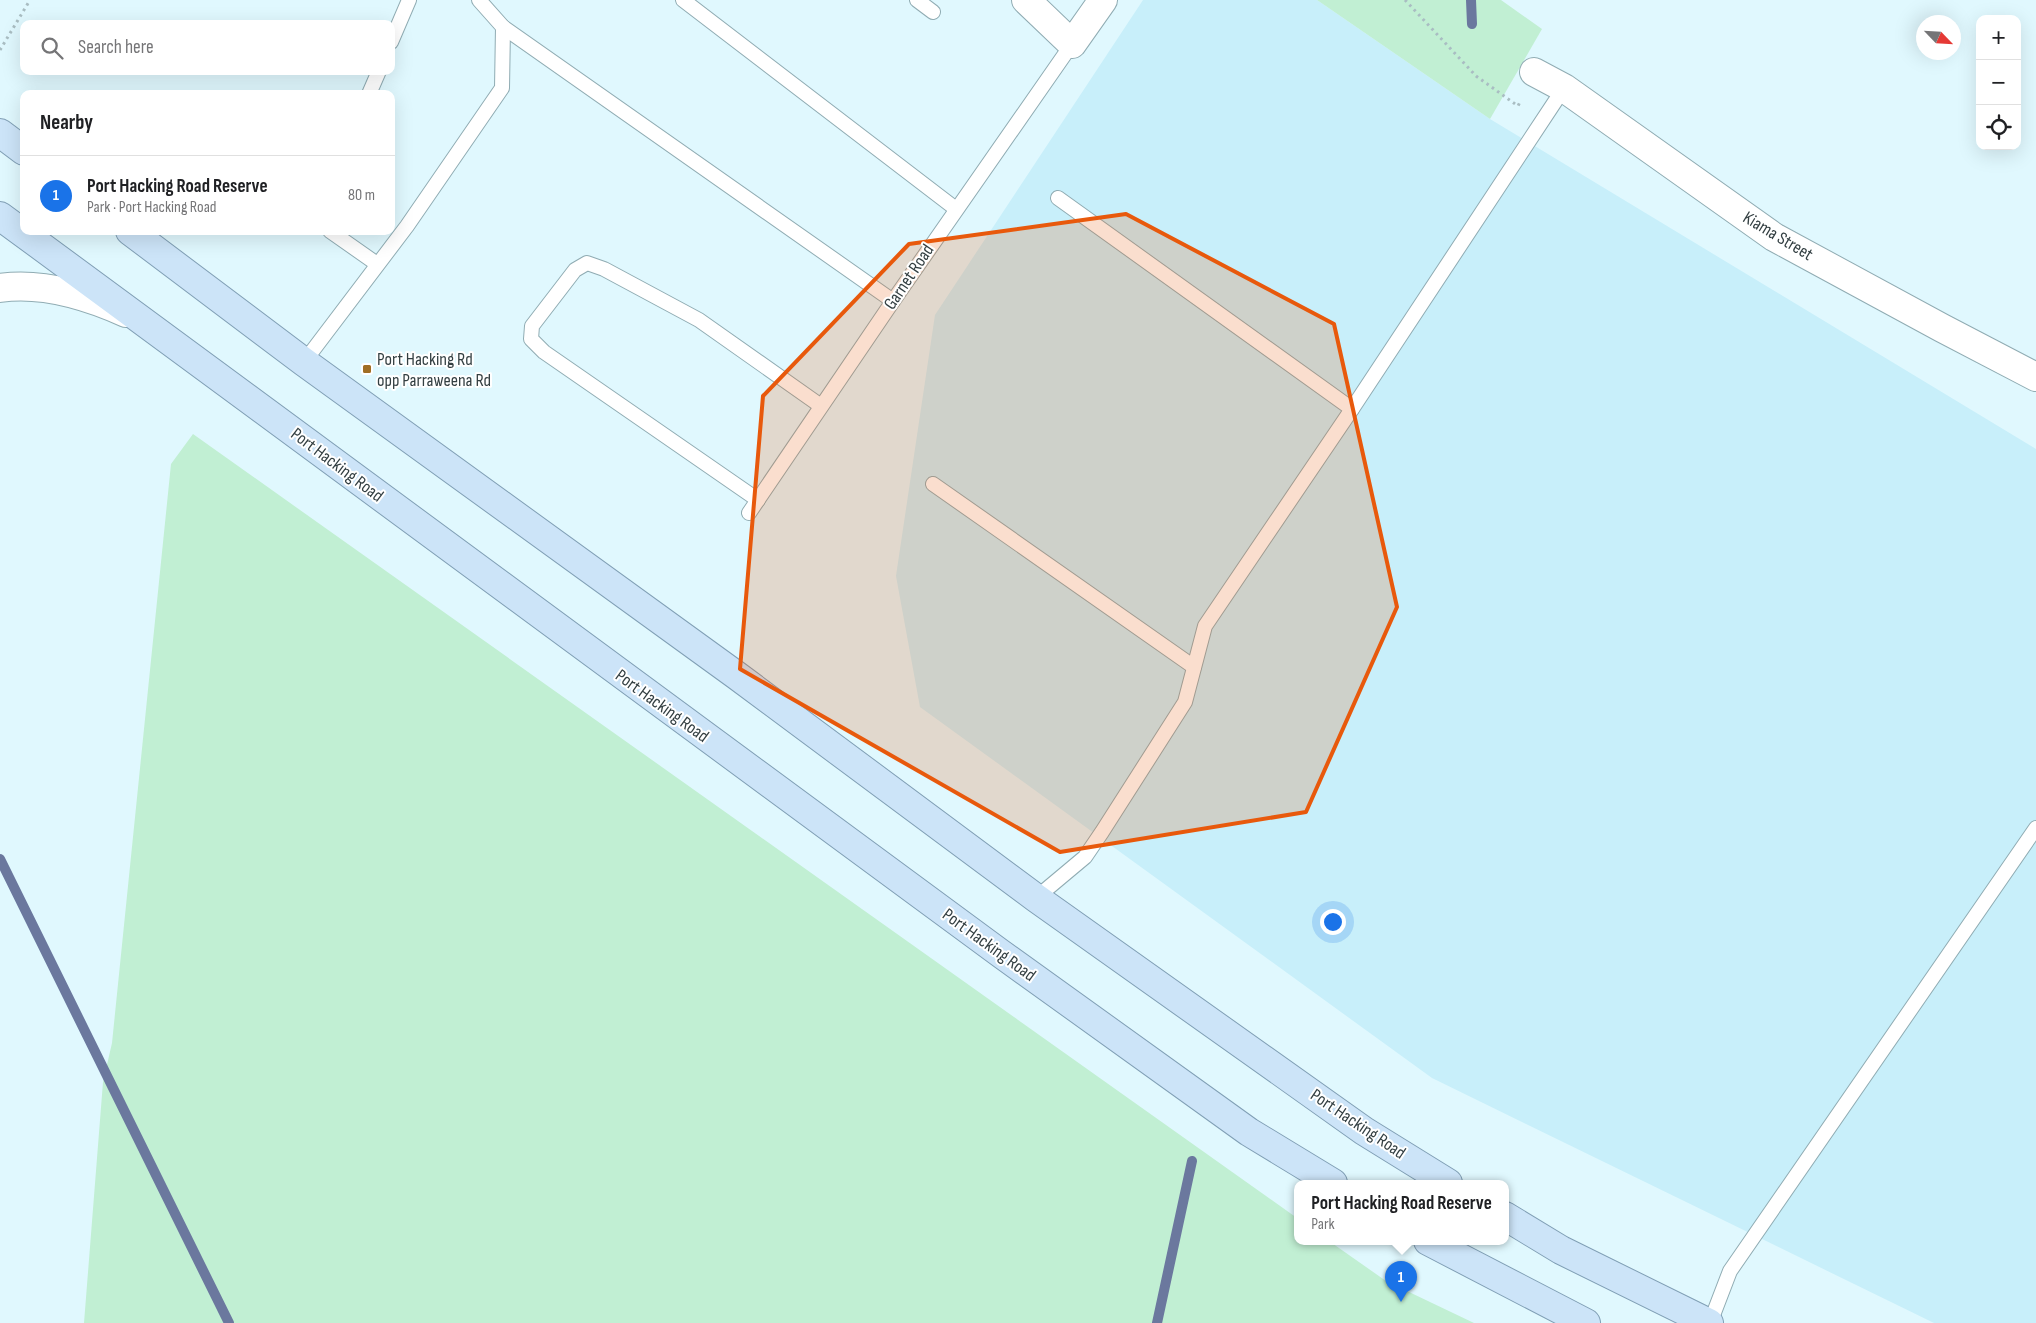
<!DOCTYPE html>
<html lang="en">
<head>
<meta charset="utf-8">
<style>
	body { margin:0; font-family:"Sofia Sans Condensed",sans-serif; background:#f2f2f2; color:#202124 }
	.controls { position:absolute; right:15px; top:15px; display:grid; overflow:hidden; border-radius:10px; box-shadow:0 5px 20px #0002 }
	.controls button { width:45px; height:45px; display:grid; place-items:center; padding:0; border:0; border-bottom:1px solid #e0e0e0; background:#fff; color:#202124; font:25px sans-serif }
	.compass { position:absolute; left:1916px; top:15px; width:45px; height:45px; border-radius:50%; background:#fff; box-shadow:0 5px 20px #0002; rotate:115deg }
	.you { position:absolute; left:1332px; top:921px; width:18px; height:18px; margin:-12px; border:4px solid #fff; border-radius:50%; background:#1a73e8; box-shadow:0 0 0 8px #1a73e833 }
	.badge { display:grid; place-items:center; width:32px; height:32px; border-radius:50%; background:#1a73e8; color:#fff; font-size:16px; font-weight:700 }
	.pin { position:absolute; translate:-50% -41px; filter:drop-shadow(0 1px 2px #0008) }
	.pin::after { content:''; position:absolute; top:26px; width:18px; height:15px; background:inherit; clip-path:polygon(0 0,100% 0,50% 100%) }
	.popup { position:absolute; left:1294px; top:1180px; width:215px; height:65px; box-sizing:border-box; display:grid; place-content:center; border-radius:10px; background:#fff; filter:drop-shadow(0 1px 4px #0005); font-size:16px; white-space:nowrap; color:#757577 }
	.popup b { font-size:19px; color:#202124 }
	.popup::after { content:''; position:absolute; left:50%; top:100%; margin-left:-10px; border:10px solid transparent; border-top-color:#fff }
	.list { margin:0; padding:0; list-style:none }
	h2 { display:flex; justify-content:space-between; align-items:center; height:65px; margin:0; padding:0 20px; font-size:21px }
	h2 small { font-size:16px; font-weight:400; color:#757577 }
	.list li { display:grid; grid-template-columns:32px 1fr auto; gap:15px; align-items:center; box-sizing:border-box; height:80px; padding:0 20px; border-top:1px solid #e0e0e0 }
	.list b { display:block; font-size:19px; white-space:nowrap }
	.list p { margin:0; font-size:16px; white-space:nowrap; color:#757577 }
	.list em { font-size:16px; font-style:normal; color:#757577 }
	.icon { flex:none; width:28px; height:28px; fill:none; stroke:currentColor; stroke-width:2; stroke-linecap:round; stroke-linejoin:round }
	.map { position:relative; flex:none; width:2036px; height:1323px; overflow:hidden }
	.search { position:absolute; background:#fff; box-shadow:0 5px 20px #0002; left:20px; top:20px; width:375px; height:55px; display:flex; align-items:center; gap:12px; box-sizing:border-box; padding:0 18px; border-radius:10px; color:#757577; font-size:19px }
	.panel { position:absolute; background:#fff; box-shadow:0 5px 20px #0002; left:20px; top:90px; width:375px; height:145px; border-radius:10px }
	.map>svg:first-child { display:block }
</style>
</head>
<body>
<div class="map">
<svg width="2036" height="1323" viewBox="0 0 2036 1323">
	<rect width="100%" height="100%" fill="#e0f8fe"/>
	<polygon fill="#c8effa" points="1143,0 1317,0 1490,119 2036,449 2036,1323 1934,1323 1432,1078 920,707 896,576 935,315"/>
	<g fill="#c1efd3">
		<polygon points="1317,0 1501,0 1542,29 1490,119"/>
		<polygon points="193,434 1297,1218 1297,1241 1329,1241 1386,1281 1474,1323 84,1323 103,1082 112,1043 171,464"/>
	</g>
	<g fill="none" stroke-linecap="round" stroke-linejoin="round">
		<g stroke="#6b789e" stroke-width="10">
			<polyline points="1471,0 1472,24"/>
			<polyline points="0,859 229,1323"/>
			<polyline points="1157,1323 1192,1161"/>
		</g>
		<defs>
			<g id="lane">
				<polyline points="683,0 956,209"/>
				<polyline points="917,0 933,12"/>
				<polyline points="503,27 893,301"/>
				<polyline points="391,42 409,0"/>
				<polyline points="369,94 379,71"/>
				<polyline points="1058,198 1352,409"/>
				<polyline points="330,231 377,264"/>
				<polyline points="304,362 407,226 502,88 503,27 479,0"/>
				<polyline points="933,484 1194,667"/>
				<polyline points="758,500 544,352 531,339 532,326 575,270 587,263 604,269 699,320 821,406"/>
				<polyline points="749,513 893,301 1072,44"/>
				<polyline points="1036,898 1085,857 1102,832 1185,702 1205,626 1352,409 1564,88"/>
				<polyline points="1710,1323 1730,1271 2036,828"/>
			</g>
			<g id="street">
				<polyline points="1026,0 1072,44 1103,0"/>
				<polyline points="1534,72 1564,88 1774,237 1942,328 2036,377"/>
			</g>
			<path id="secondary" d="M0 288C42 282 88 296 126 313"/>
			<g id="primary">
				<polyline points="0,133 24,151"/>
				<polyline points="0,216 1000,953 1249,1132 1333,1183"/>
				<polyline points="130,231 304,362 736,675 1036,898 1364,1131 1448,1183"/>
				<polyline points="1505,1216 1561,1250 1709,1323"/>
				<polyline points="1428,1241 1586,1323"/>
			</g>
		</defs>
		<use href="#lane" stroke="#90acb3" stroke-width="16"/>
		<use href="#street" stroke="#90acb3" stroke-width="30"/>
		<use href="#secondary" stroke="#90acb3" stroke-width="30"/>
		<use href="#primary" stroke="#809fb5" stroke-width="30"/>
		<g stroke="#a9bdc2" stroke-width="3" stroke-dasharray="2.5 4" stroke-linecap="butt">
			<polyline points="1405,0 1476,76 1518,106 1521,100"/>
			<polyline points="0,50 30,0"/>
		</g>
		<use href="#lane" stroke="#fff" stroke-width="14"/>
		<use href="#street" stroke="#fff" stroke-width="28"/>
		<use href="#secondary" stroke="#fff" stroke-width="28"/>
		<use href="#primary" stroke="#cce4f8" stroke-width="28"/>
	</g>
	<path fill="#e8590c" fill-opacity="0.2" stroke="#e8590c" stroke-width="4" stroke-linejoin="round" d="M1126 214 1334 324 1397 607 1306 812 1060 852 740 669 763 396 909 244Z"/>
	<rect fill="#a06e24" stroke="#fff" stroke-width="2" x="362" y="364" width="10" height="10" rx="2.5"/>
	<g text-anchor="middle" dominant-baseline="central" stroke-width="4" stroke-linejoin="round" paint-order="stroke">
		<g font-size="18" fill="#333f42" stroke="#fff">
			<text transform="translate(1778 236) rotate(31)">Kiama Street</text>
			<text transform="translate(909 277) rotate(-56)">Garnet Road</text>
			<text transform="translate(337 465) rotate(37)">Port Hacking Road</text>
			<text transform="translate(662 706) rotate(36)">Port Hacking Road</text>
			<text transform="translate(989 945) rotate(36)">Port Hacking Road</text>
			<text transform="translate(1358 1124) rotate(34)">Port Hacking Road</text>
		</g>
		<g font-size="18" fill="#333f42" stroke="#fff" text-anchor="start">
			<text x="377" y="359">Port Hacking Rd<tspan x="377" dy="21">opp Parraweena Rd</tspan></text>
		</g>
	</g>
</svg>
<div class="controls">
<button>+</button>
<button>−</button>
<button><svg class="icon" aria-label="locate" viewBox="0 0 24 24"><circle cx="12" cy="12" r="6"/><path d="M12 2v4M12 18v4M2 12h4M18 12h4"/></svg></button>
</div>
<svg class="compass" viewBox="-18 -18 36 36"><path d="M0-13l5 13h-10z" fill="#e53935"/><path d="M0 13l5-13h-10z" fill="#757577"/></svg>
<div class="you"></div>
<div class="pin badge" style="left:1401px;top:1302px">1</div>
<div class="popup"><b>Port Hacking Road Reserve</b>Park</div>
<div class="search"><svg class="icon" aria-label="search" viewBox="0 0 24 24"><circle cx="10" cy="10" r="6"/><path d="M15 15l6 6"/></svg>Search here</div>
<section class="panel">
<h2>Nearby<small></small></h2>
<ul class="list">
<li><span class="badge">1</span><div><b>Port Hacking Road Reserve</b><p>Park · Port Hacking Road</p></div><em>80 m</em></li>
</ul>
</section>
</div>
</body>
</html>
